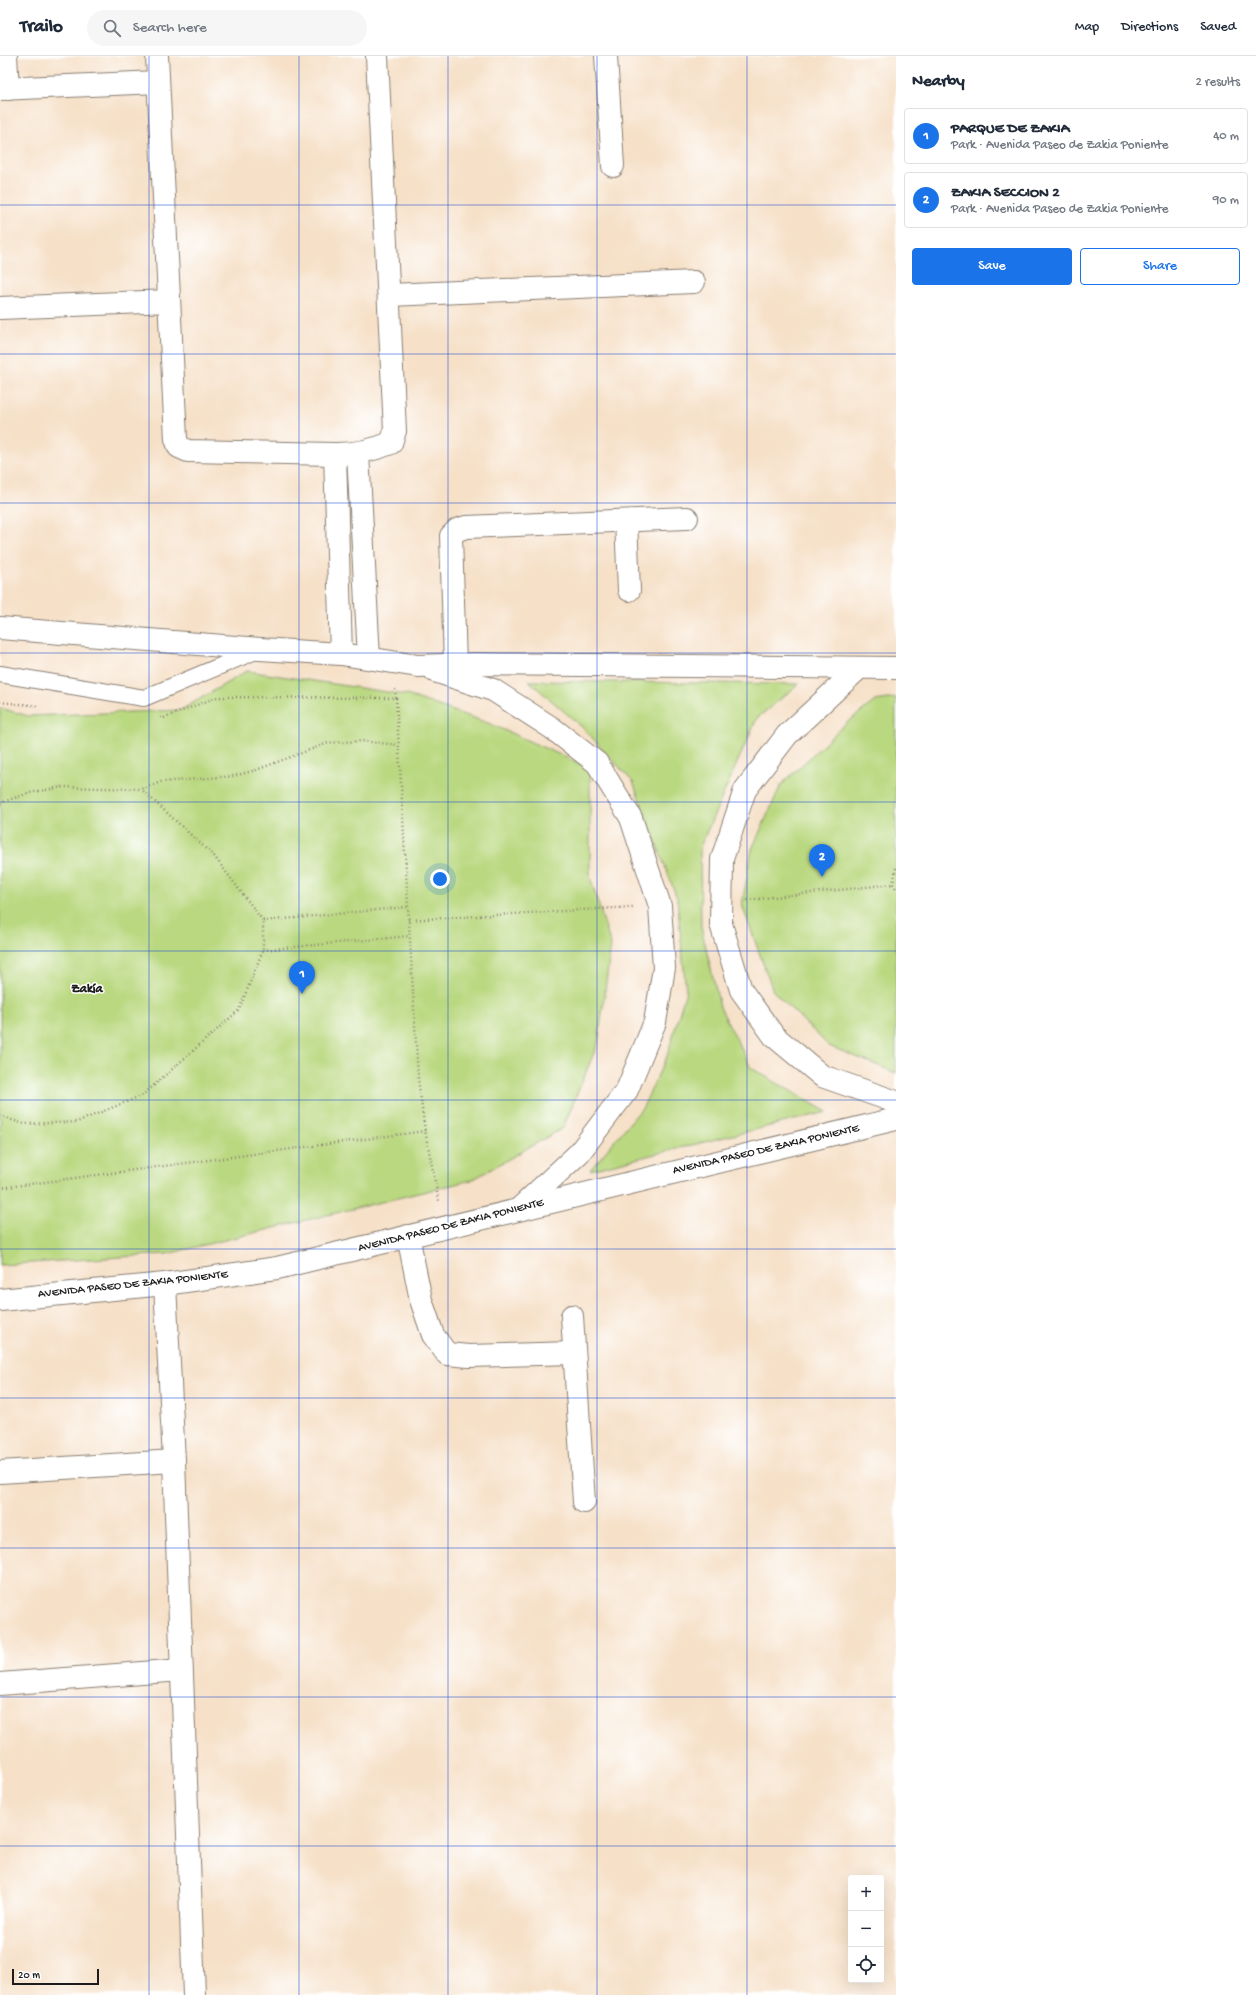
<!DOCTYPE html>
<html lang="en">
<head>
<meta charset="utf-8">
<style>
	body { margin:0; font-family:"Gochi Hand",sans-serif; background:#f6f6f7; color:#1f2937 }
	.controls { position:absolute; right:12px; bottom:12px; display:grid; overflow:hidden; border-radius:4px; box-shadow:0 4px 16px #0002 }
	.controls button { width:36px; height:36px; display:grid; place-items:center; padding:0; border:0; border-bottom:1px solid #e0e1e3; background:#fff; color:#1f2937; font:20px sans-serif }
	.scale { position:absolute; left:12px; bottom:10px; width:87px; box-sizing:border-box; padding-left:4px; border:2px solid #1c1c1c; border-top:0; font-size:11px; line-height:14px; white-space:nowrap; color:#1c1c1c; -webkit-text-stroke:3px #fff; paint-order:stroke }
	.you { position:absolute; left:440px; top:823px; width:14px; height:14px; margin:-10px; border:3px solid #fff; border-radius:50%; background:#1a73e8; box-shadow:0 0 0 6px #1a73e833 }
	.badge { display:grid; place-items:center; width:26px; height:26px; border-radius:50%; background:#1a73e8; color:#fff; font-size:13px; font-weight:700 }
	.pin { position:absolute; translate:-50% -33px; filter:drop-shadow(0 1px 2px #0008) }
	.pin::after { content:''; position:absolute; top:21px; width:14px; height:12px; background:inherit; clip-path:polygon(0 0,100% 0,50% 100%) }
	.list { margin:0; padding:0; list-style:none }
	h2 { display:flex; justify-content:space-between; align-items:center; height:52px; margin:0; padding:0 16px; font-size:17px }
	h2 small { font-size:13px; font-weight:400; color:#747a83 }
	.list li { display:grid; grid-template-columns:26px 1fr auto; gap:12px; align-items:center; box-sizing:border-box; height:56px; margin:0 8px 8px; padding:0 8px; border:1px solid #e0e1e3; border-radius:4px }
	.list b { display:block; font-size:15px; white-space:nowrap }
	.list p { margin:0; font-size:13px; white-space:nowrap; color:#747a83 }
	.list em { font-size:13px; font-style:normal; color:#747a83 }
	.actions { display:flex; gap:8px; padding:12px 16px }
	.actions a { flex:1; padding:9px 0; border:1px solid #1a73e8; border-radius:4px; text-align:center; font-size:14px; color:#1a73e8 }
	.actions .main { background:#1a73e8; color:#fff }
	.icon { flex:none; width:22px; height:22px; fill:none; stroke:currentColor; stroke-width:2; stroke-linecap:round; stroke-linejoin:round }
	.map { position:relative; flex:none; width:896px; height:1939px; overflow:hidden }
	header { display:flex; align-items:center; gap:24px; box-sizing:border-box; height:56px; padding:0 20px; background:#fff; border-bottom:1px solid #e0e1e3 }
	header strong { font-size:19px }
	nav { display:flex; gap:22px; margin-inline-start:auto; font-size:14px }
	.search { width:280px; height:36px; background:#f6f6f7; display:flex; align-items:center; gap:10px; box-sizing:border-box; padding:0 14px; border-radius:22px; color:#747a83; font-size:15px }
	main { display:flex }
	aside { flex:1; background:#fff }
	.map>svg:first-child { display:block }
</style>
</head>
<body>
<header>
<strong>Trailo</strong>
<div class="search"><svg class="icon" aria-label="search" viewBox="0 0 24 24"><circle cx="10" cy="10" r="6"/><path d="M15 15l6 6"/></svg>Search here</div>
<nav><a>Map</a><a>Directions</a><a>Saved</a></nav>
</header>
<main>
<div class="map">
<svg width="896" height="1939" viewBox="0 0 896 1939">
	<rect width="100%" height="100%" fill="#fff"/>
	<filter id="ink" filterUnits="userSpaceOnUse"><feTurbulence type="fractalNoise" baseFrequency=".025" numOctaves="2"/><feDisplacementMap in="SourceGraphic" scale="8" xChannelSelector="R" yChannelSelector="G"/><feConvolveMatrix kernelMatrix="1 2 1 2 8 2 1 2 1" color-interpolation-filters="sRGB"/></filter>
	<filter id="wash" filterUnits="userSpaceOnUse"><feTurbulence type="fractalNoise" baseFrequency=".012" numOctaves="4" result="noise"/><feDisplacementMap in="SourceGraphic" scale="16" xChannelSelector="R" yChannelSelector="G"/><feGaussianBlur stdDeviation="0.9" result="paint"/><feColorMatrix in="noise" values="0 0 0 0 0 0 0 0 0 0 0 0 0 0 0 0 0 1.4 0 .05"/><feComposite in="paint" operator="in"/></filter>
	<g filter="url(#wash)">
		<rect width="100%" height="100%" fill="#f6e0c7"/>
		<g fill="#b9d87f" stroke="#6a7a4e">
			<polygon points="247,615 407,639 488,667 590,712 590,821 611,889 598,987 563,1072 472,1124 167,1198 0,1209 0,652 28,660 181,654"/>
			<polygon points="529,625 799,628 757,662 700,791 701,871 720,951 751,1012 827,1056 590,1114 643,1051 667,1000 686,935 677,842 633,726 582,671"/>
			<polygon points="896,642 896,1017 829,990 773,935 742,849 752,793 781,729 844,669 875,645"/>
		</g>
	</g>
	<g filter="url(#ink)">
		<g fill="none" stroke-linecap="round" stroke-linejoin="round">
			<defs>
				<polyline id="service" points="0,618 144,642 258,594"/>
				<g id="minor">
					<polyline points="6,0 8,33"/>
					<path d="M157 0 176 383 179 391 188 395 335 398C355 398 372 395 391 387L395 375 377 0"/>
					<polyline points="606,0 613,110"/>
					<polyline points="0,33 158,26"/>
					<polyline points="389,239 694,226"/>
					<polyline points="0,252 169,245"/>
					<polyline points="335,398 341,598"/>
					<polyline points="358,398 369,602"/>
					<polyline points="626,465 629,534"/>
					<polyline points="455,609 451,480 457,474 466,471 687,462"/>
					<polyline points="408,1180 421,1244 433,1279 447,1298 469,1300 574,1297"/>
					<polyline points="165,1228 174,1405 194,1939"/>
					<polyline points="572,1260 584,1446"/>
					<polyline points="0,1416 174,1405"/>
					<polyline points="0,1628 181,1614"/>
				</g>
				<g id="tertiary">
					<polyline points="0,572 260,593 341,598 418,610 473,608 896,612"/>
					<polyline points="858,613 787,679 745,734 722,803 721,868 741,934 774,980 822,1020 896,1046"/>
					<polyline points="435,615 493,634 552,672 597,707 631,762 660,850 664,912 655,966 627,1034 579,1097 520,1152"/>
					<polyline points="0,1244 165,1228 277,1212 896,1063"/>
				</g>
			</defs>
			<use href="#service" stroke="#897e72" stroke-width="18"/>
			<use href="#minor" stroke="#897e72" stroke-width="24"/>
			<use href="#tertiary" stroke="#897e72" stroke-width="24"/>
			<g stroke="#897e72" stroke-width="2.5" stroke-dasharray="1 3" stroke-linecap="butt">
				<polyline points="396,642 418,1022 425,1075 439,1145"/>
				<polyline points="0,646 39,650"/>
				<polyline points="160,662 164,662 217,641 396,642 395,633"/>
				<polyline points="0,747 29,737 62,731 141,733 161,726 234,720 256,714 328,687 362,685 398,689"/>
				<polyline points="896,812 893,828 896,833"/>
				<polyline points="747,844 893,828"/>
				<polyline points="408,864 633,851"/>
				<polyline points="263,865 407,851"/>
				<polyline points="263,894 409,880"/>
				<polyline points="0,1060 24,1068 77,1066 143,1039 239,954 263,894 263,865 214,800 141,733"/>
				<polyline points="0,1132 425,1075"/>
			</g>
			<use href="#service" stroke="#fff" stroke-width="16"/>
			<use href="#minor" stroke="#fff" stroke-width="22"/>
			<use href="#tertiary" stroke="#fff" stroke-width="22"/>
		</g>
	</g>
	<path fill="none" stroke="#1d4ed8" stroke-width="1" stroke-opacity="0.55" d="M149 0V1939M299 0V1939M448 0V1939M597 0V1939M747 0V1939M0 149H896M0 298H896M0 447H896M0 597H896M0 746H896M0 895H896M0 1044H896M0 1193H896M0 1342H896M0 1492H896M0 1641H896M0 1790H896"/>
	<g text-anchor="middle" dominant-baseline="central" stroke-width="3" stroke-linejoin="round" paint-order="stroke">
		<g font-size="12" fill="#1c1c1c" stroke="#fff">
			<text transform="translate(766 1094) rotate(-13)">AVENIDA PASEO DE ZAKIA PONIENTE</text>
			<text transform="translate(451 1170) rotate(-14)">AVENIDA PASEO DE ZAKIA PONIENTE</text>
			<text transform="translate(133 1229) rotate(-6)">AVENIDA PASEO DE ZAKIA PONIENTE</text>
		</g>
		<g font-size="13" font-weight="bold" fill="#1c1c1c" stroke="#fff">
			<text x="87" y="933">Zakía</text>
		</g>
	</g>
</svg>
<div class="controls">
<button>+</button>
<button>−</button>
<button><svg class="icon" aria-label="locate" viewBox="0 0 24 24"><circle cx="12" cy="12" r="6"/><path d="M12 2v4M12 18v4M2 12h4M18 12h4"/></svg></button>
</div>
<div class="scale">20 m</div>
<div class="you"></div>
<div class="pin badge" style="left:302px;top:938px">1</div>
<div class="pin badge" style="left:822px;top:821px">2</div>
</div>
<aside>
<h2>Nearby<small>2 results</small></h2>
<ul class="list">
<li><span class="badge">1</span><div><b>PARQUE DE ZAKIA</b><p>Park · Avenida Paseo de Zakia Poniente</p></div><em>40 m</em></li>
<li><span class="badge">2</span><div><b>ZAKIA SECCION 2</b><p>Park · Avenida Paseo de Zakia Poniente</p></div><em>90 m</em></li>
</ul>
<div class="actions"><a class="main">Save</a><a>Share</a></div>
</aside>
</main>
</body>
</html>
